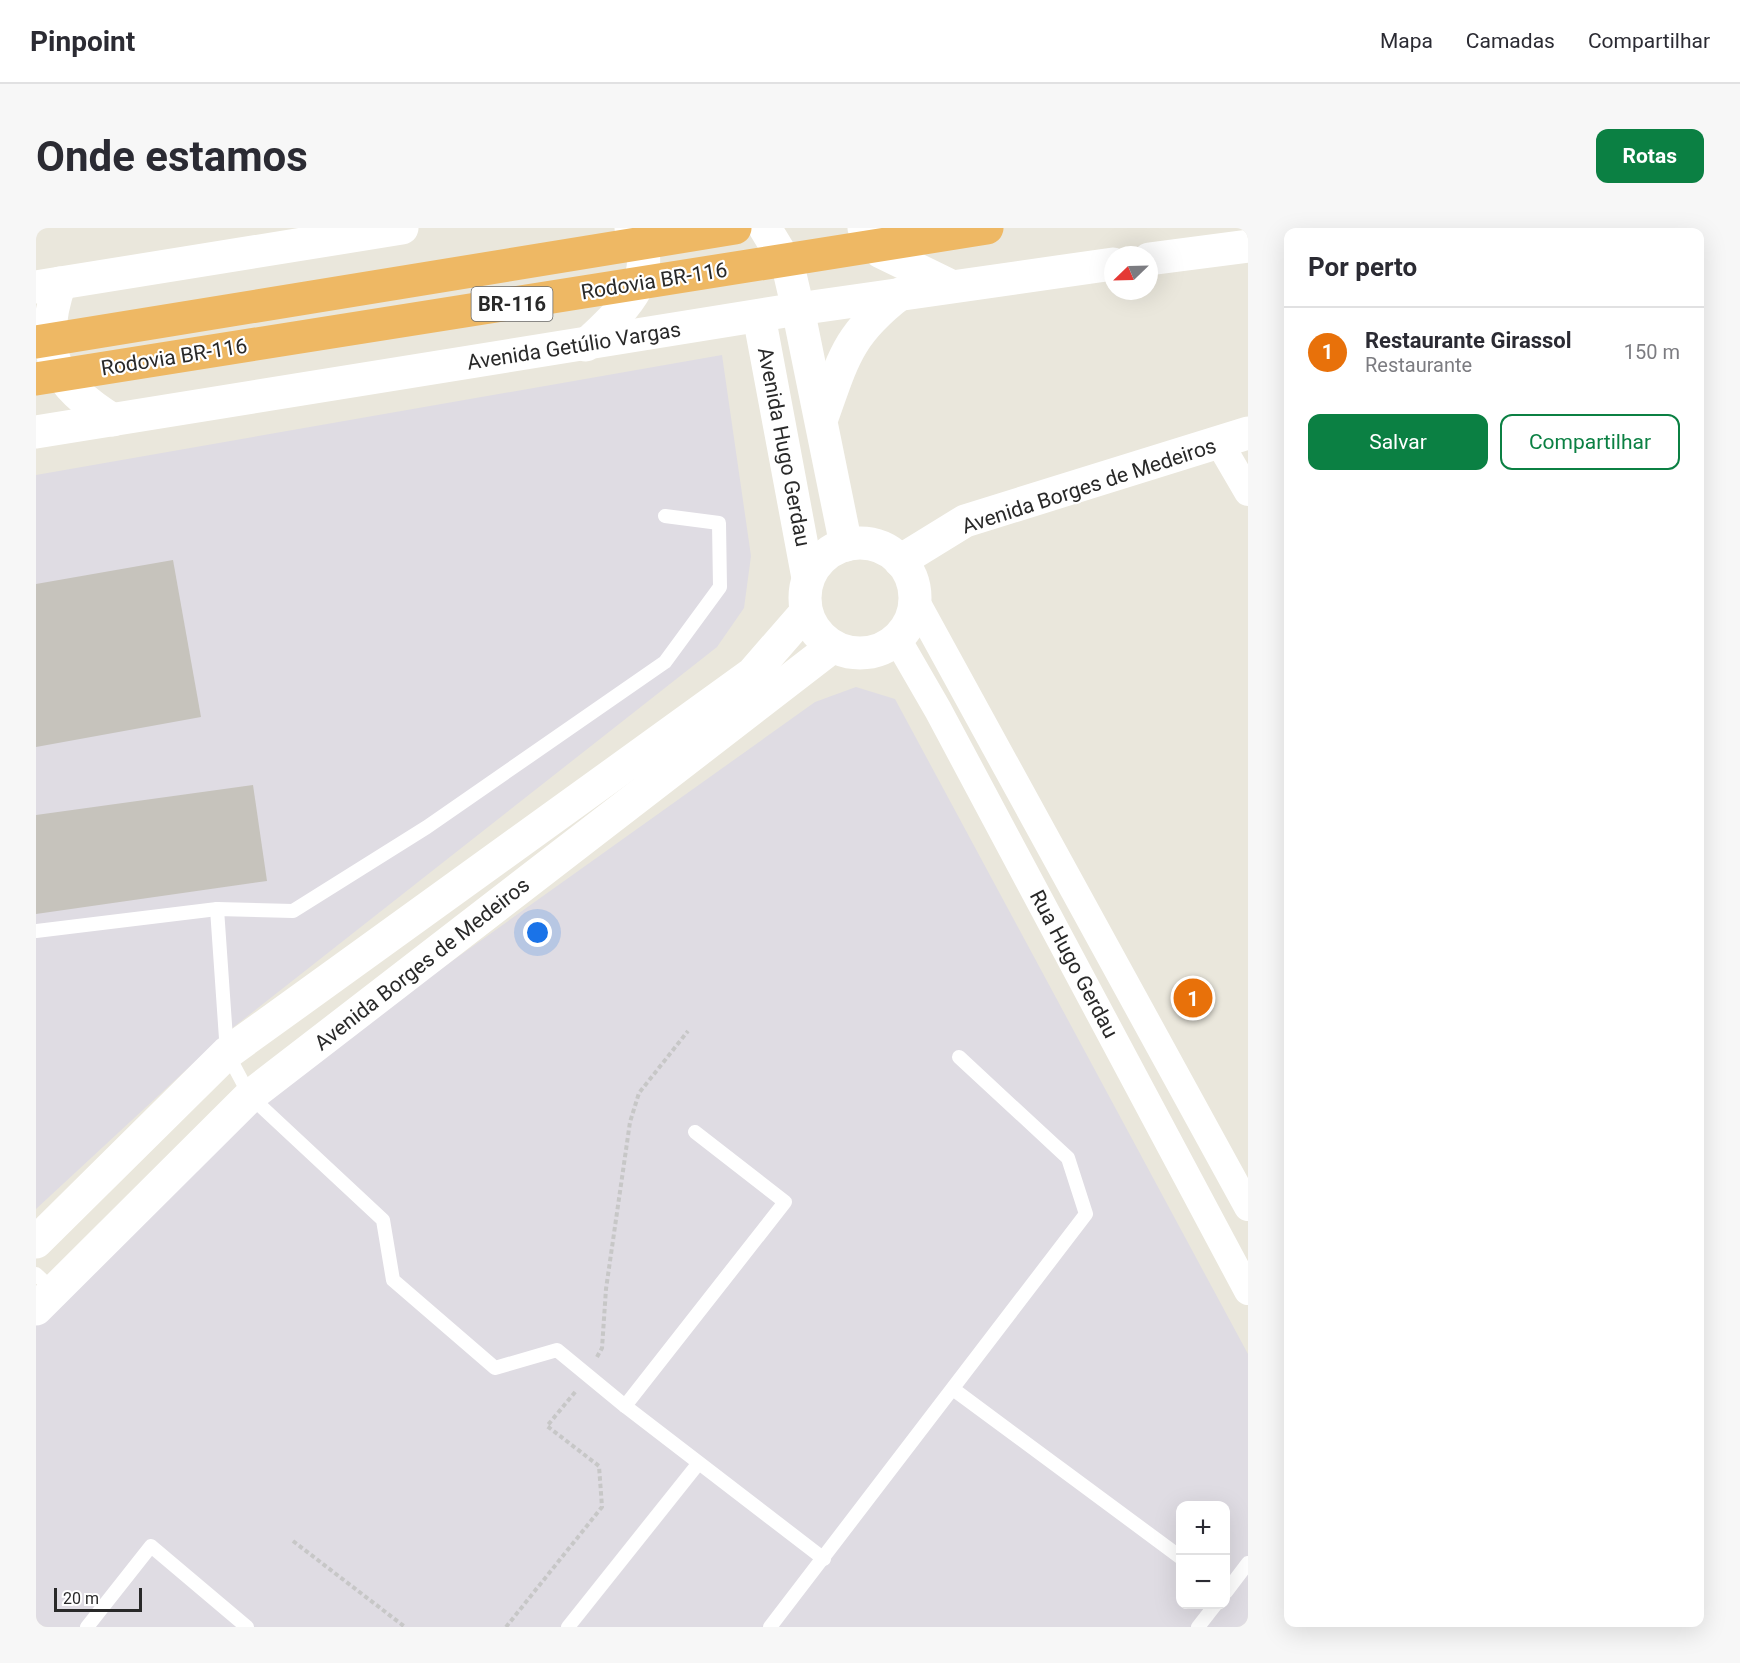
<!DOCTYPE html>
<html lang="pt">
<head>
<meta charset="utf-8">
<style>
	body { margin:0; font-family:Roboto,sans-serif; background:#f7f7f7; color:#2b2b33 }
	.controls { position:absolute; right:18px; bottom:18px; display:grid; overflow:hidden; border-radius:12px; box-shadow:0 6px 24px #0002 }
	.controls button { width:54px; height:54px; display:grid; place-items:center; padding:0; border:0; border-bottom:2px solid #e1e1e2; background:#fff; color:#2b2b33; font:30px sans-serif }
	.compass { position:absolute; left:1068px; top:18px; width:54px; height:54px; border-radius:50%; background:#fff; box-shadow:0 6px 24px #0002; rotate:247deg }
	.scale { position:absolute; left:18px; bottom:15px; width:88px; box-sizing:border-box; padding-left:6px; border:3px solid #292929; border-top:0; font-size:16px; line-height:21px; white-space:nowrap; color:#292929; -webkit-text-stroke:4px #fff; paint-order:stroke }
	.you { position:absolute; left:502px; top:705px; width:21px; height:21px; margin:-15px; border:4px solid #fff; border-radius:50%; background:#1a73e8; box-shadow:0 0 0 9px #1a73e833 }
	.badge { display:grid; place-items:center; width:39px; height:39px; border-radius:50%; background:#0b8043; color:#fff; font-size:20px; font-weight:700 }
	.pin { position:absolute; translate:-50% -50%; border:3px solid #fff; box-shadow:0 2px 6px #0006 }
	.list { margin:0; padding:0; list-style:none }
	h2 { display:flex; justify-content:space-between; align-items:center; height:78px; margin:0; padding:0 24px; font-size:26px }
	h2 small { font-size:20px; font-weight:400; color:#7c7c81 }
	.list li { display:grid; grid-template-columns:39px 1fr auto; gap:18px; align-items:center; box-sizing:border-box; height:90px; padding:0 24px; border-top:2px solid #e1e1e2 }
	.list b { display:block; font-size:22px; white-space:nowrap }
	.list p { margin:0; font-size:20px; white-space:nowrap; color:#7c7c81 }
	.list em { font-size:20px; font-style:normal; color:#7c7c81 }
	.actions { display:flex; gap:12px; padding:18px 24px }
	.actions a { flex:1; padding:14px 0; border:2px solid #0b8043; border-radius:12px; text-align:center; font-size:21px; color:#0b8043 }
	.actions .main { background:#0b8043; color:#fff }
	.map { position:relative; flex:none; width:1212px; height:1399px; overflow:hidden; border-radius:12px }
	header { display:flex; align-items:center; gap:36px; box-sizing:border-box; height:84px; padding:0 30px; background:#fff; border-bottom:2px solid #e1e1e2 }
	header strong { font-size:28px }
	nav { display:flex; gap:33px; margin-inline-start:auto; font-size:21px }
	.intro { display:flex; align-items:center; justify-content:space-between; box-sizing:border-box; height:144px; padding:0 36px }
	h1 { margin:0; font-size:42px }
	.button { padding:15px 27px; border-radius:12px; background:#0b8043; color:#fff; font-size:21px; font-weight:700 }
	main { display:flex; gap:36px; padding:0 36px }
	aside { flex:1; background:#fff; border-radius:12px; box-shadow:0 6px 24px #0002 }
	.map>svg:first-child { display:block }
</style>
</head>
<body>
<header>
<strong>Pinpoint</strong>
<nav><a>Mapa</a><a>Camadas</a><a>Compartilhar</a></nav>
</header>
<div class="intro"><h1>Onde estamos</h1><a class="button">Rotas</a></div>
<main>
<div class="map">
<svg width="1212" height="1399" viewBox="0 0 1212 1399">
	<rect width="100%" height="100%" fill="#eae7dc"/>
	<g fill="#dfdce3" fill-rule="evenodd">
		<polygon points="686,127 715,328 708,380 681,419 190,805 0,981 0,247"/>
		<path d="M820 459 859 471 1212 1126V1399H0V1097L255 848 779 474ZM1144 1278H1190V1376H1144Z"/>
	</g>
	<g fill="#c6c3bc">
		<polygon points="137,332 165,489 0,519 0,356"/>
		<polygon points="217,557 231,653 0,686 0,587"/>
	</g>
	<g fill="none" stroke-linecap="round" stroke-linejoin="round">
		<g stroke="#c7c7c7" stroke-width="4" stroke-dasharray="4.5 3" stroke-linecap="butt">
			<polyline points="561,1129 566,1120 570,1061 594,894 603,865 652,803"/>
			<polyline points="257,1313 369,1399"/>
			<polyline points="470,1399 566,1279 563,1238 511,1198 540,1163"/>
		</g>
		<g stroke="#fff" stroke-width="14">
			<polyline points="0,703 181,681"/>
			<polyline points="659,904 749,974 589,1178 788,1331"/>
			<polyline points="0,1046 18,1063"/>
			<polyline points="917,1161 1144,1329"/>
			<polyline points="589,1178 521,1122 459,1140 357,1052 347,992 214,868 191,825 181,681 257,683 391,599 629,434 684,359 683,295 629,288"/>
			<polyline points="1190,1364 1212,1335"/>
			<polyline points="51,1399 115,1318 211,1399"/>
			<polyline points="532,1399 662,1236"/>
			<polyline points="734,1399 1050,986 1032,930 923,829"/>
			<polyline points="1162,1399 1180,1376"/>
		</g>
		<g stroke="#fff" stroke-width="28">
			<polyline points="1184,216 1212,264"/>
			<polyline points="879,372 1212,979"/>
			<polyline points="861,411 902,482 1212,1063"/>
		</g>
		<g stroke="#fff" stroke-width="33">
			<polyline points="762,81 810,317"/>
			<polyline points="723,88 772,350"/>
			<circle cx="824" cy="370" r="55"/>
			<polyline points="864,333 929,293 1212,205"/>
			<polyline points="0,1014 191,825 716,446 770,384"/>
			<polyline points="0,1081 214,868 796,419"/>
		</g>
		<g stroke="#fff" stroke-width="33">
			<polyline points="729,0 752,38 762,81"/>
			<polyline points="828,0 845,24 915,58"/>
			<polyline points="1113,31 1212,18"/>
			<path d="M24 55C0 124 19 156 77 192"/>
			<polyline points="0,59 366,0"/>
			<path d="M550 117C581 87 631 46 595 0"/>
			<path d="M786 190C807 131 812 106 864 66"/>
			<polyline points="0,204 762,81 1077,36"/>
		</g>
		<g stroke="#eeb864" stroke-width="33">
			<polyline points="0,114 699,0"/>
			<polyline points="0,151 951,0"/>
		</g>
	</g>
	<g text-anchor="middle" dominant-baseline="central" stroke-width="4.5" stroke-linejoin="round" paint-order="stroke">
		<rect fill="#fff" stroke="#696969" stroke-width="1.5" x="435.5" y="59" width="81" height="34" rx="4.5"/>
		<g font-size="20" font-weight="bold" fill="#292929">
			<text x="476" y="76">BR-116</text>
		</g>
		<g font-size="21" fill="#292929" stroke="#fff">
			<text transform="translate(618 53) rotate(-9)">Rodovia BR-116</text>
			<text transform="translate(538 118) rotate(-9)">Avenida Getúlio Vargas</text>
			<text transform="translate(138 129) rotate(-9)">Rodovia BR-116</text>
			<text transform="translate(748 219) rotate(79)">Avenida Hugo Gerdau</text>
			<text transform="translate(1053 258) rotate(-18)">Avenida Borges de Medeiros</text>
			<text transform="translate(386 736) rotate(-38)">Avenida Borges de Medeiros</text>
			<text transform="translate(1038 736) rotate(62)">Rua Hugo Gerdau</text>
		</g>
	</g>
</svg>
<div class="controls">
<button>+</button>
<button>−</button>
</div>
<svg class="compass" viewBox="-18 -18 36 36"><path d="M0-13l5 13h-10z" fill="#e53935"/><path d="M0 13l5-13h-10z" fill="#7c7c81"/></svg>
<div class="scale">20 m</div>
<div class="you"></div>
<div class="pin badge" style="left:1157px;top:770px;background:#e8710a">1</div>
</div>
<aside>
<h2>Por perto<small></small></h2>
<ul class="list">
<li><span class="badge" style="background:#e8710a">1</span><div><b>Restaurante Girassol</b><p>Restaurante</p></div><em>150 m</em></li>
</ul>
<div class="actions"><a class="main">Salvar</a><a>Compartilhar</a></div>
</aside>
</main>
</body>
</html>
